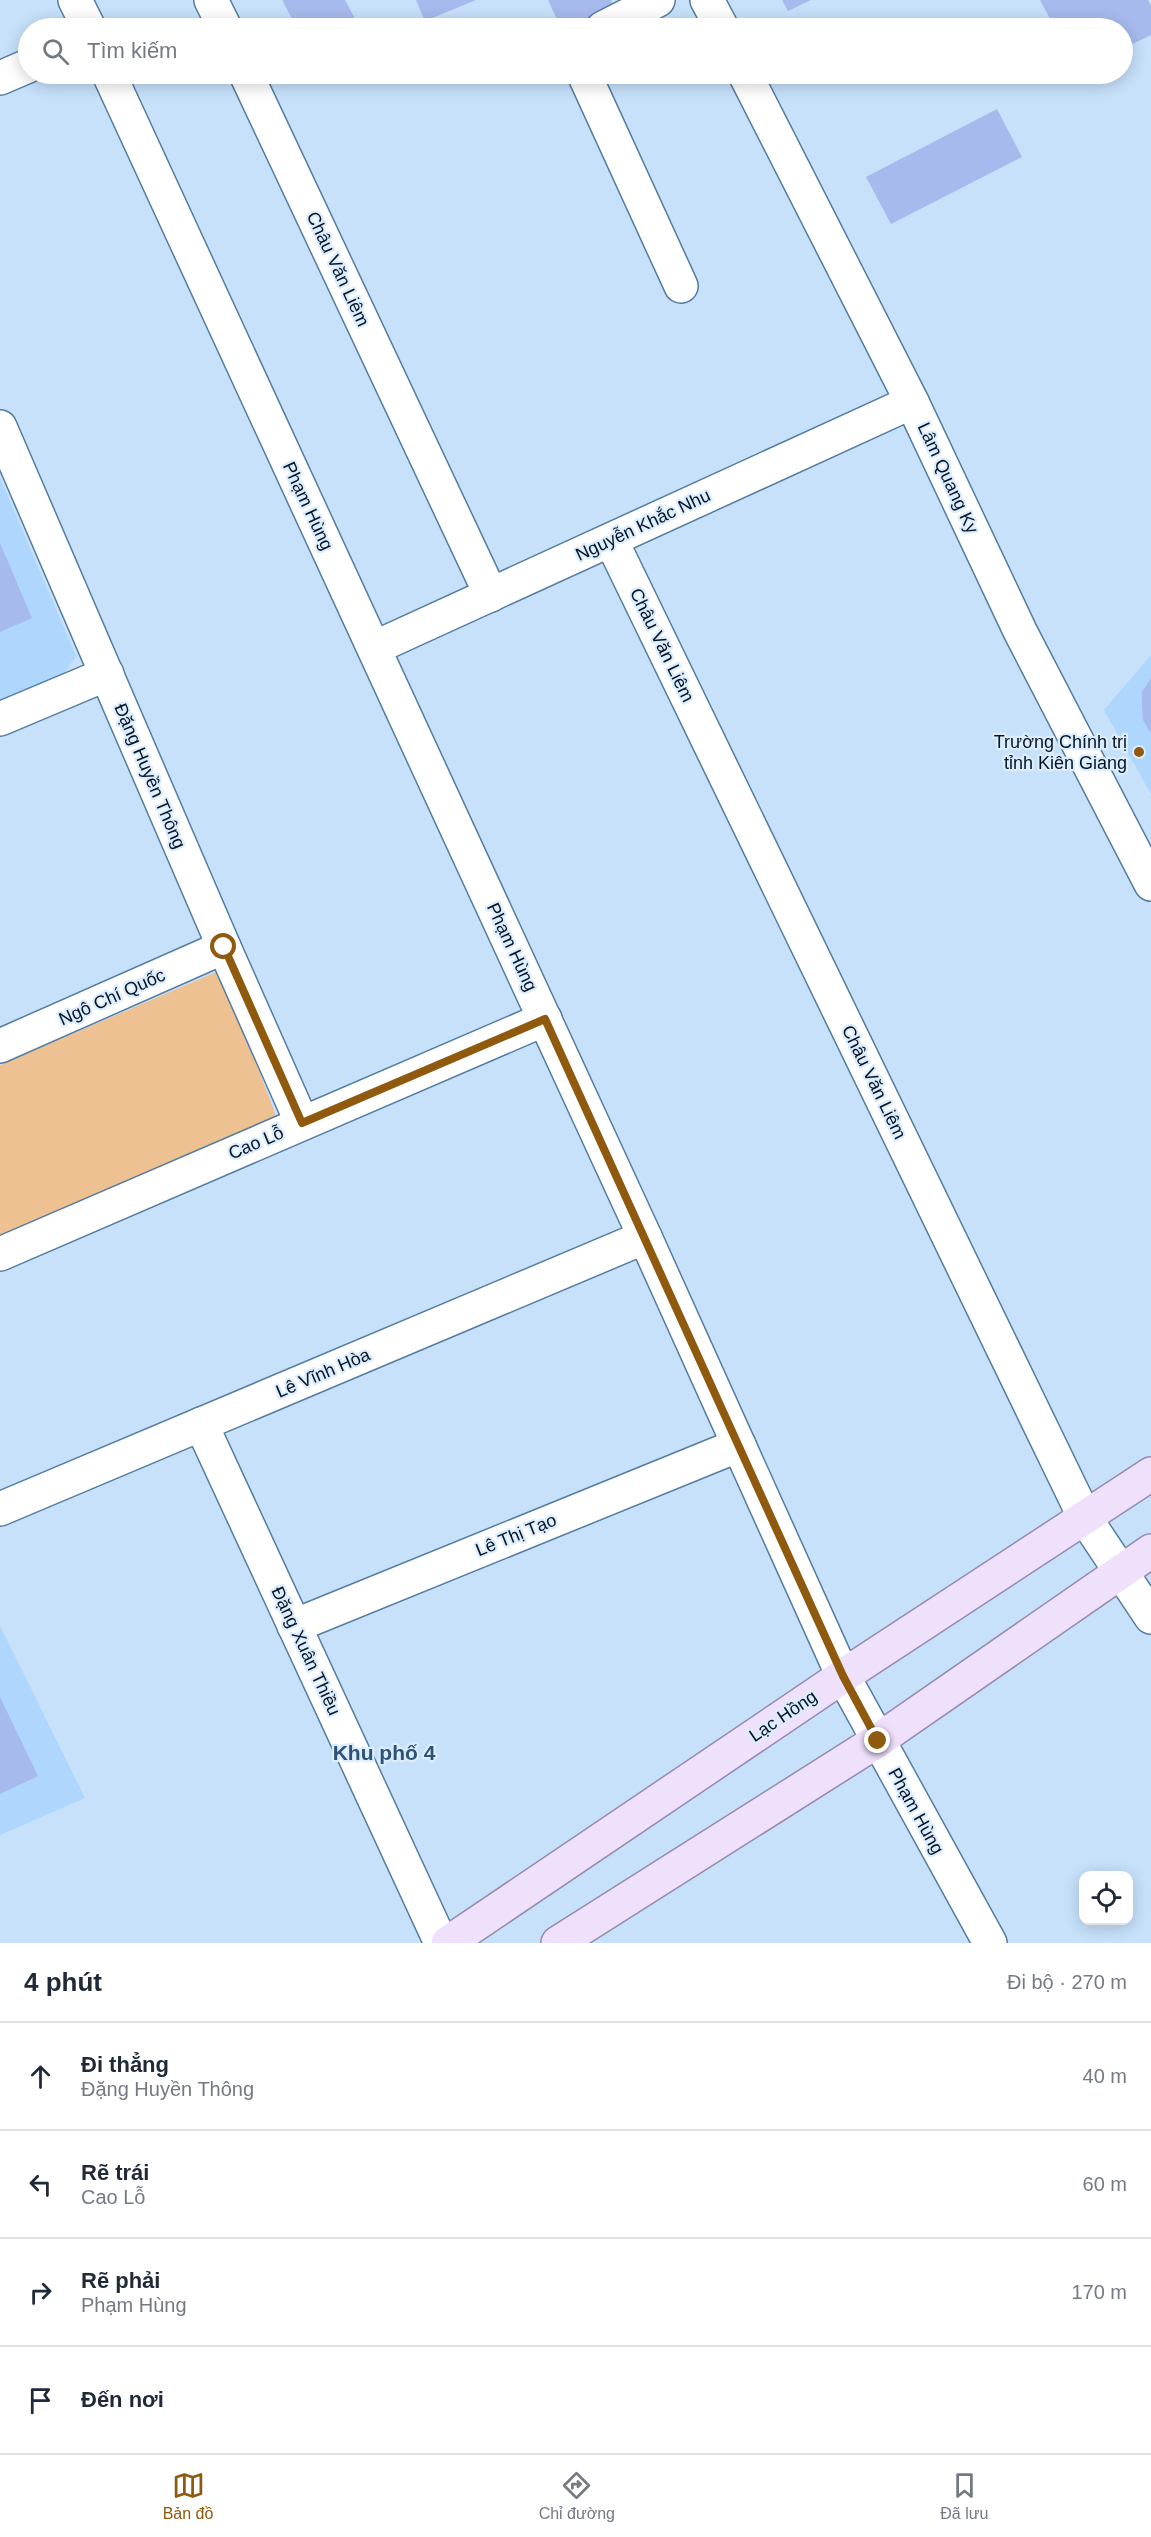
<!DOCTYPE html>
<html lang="vi">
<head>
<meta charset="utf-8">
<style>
	body { margin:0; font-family:Arial,sans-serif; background:#f6f6f7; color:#1f2937 }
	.controls { position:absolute; right:18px; bottom:18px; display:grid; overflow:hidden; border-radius:12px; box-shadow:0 3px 15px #0003 }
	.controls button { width:54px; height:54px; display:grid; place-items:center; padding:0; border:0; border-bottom:2px solid #e0e1e3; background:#fff; color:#1f2937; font:30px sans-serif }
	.stop { position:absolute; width:18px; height:18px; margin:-14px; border:4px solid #8f5a0d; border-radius:50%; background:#fff }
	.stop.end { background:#8f5a0d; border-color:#fff; box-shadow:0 2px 6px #0008 }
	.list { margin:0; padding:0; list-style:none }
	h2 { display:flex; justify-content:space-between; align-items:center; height:78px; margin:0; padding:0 24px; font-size:26px }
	h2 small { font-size:20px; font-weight:400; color:#747a83 }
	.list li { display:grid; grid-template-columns:39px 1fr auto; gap:18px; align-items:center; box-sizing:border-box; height:108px; padding:0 24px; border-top:2px solid #e0e1e3 }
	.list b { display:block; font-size:22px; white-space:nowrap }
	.list p { margin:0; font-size:20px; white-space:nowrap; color:#747a83 }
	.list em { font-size:20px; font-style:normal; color:#747a83 }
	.icon { flex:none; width:33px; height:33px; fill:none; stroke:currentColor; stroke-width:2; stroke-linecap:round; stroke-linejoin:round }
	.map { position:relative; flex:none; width:1151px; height:1943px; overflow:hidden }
	.search { position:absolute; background:#fff; box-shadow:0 3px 15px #0003; left:18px; right:18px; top:18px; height:66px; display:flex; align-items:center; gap:15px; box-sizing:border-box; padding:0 21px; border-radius:33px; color:#747a83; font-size:22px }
	.sheet { height:510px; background:#fff }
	nav { display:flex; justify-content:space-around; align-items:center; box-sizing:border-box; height:84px; border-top:2px solid #e0e1e3; background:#fff; font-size:16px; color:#747a83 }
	nav a { display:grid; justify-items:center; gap:3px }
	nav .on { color:#8f5a0d }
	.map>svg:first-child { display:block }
</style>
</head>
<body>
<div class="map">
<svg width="1151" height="1943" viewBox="0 0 1151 1943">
	<rect width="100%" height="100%" fill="#c7e1fb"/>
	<g fill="#afd6fc">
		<polygon points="0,478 76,656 57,684 0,707"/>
		<polygon points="1151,655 1151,794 1104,710"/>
		<polygon points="0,1626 85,1798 0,1835"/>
	</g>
	<polygon fill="#edc192" points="221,970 281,1129 0,1250 0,1065"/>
	<g fill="#a7baed">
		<polygon points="282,0 345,0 360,28 297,28"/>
		<polygon points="416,0 476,0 425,21"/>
		<polygon points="548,0 611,0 617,14 586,28 561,28"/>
		<polygon points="782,0 811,0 788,11"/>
		<polygon points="1040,0 1148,0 1151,6 1151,35 1122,49 1122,28 1055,28"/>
		<polygon points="997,109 1022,157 891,224 866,177"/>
		<polygon points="0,543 32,618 0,632"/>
		<polygon points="1151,678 1151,734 1143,720 1142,706 1142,692"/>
		<polygon points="0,1697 38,1776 0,1794"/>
	</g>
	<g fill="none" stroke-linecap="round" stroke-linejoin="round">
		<defs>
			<g id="minor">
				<polyline points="75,0 89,28"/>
				<polyline points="211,0 225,28"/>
				<polyline points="707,0 722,28"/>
				<polyline points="603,28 658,0"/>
				<polyline points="109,74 645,1237 843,1676 990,1943"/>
				<polyline points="246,74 491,595"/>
				<polyline points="584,74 681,286"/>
				<polyline points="745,74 912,402 1020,631 1151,884"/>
				<polyline points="0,78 28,66"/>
				<polyline points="0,427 224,947 302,1123"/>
				<polyline points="611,540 1085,1518 1151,1617"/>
				<polyline points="374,648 912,402"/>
				<polyline points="0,719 107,674"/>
				<polyline points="0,1046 224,947"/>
				<polyline points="0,1254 545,1019"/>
				<polyline points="201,1424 441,1943"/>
				<polyline points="0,1509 645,1237"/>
				<polyline points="294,1626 739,1445"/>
			</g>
			<g id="major">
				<polyline points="448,1943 843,1676 1151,1474"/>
				<polyline points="558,1943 877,1741 1151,1551"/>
			</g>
		</defs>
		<use href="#minor" stroke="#547ca2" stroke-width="36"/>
		<use href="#major" stroke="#968baf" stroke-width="36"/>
		<use href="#minor" stroke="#fff" stroke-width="33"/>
		<use href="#major" stroke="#efe0fc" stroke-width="33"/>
	</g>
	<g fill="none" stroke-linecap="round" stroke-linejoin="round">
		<polyline stroke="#8f5a0d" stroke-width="8" points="224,947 302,1123 545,1019 843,1676 878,1741"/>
	</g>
	<circle fill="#8f5a0d" stroke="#dcedff" stroke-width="2" cx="1139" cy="752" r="6"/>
	<g text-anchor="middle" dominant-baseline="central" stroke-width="4.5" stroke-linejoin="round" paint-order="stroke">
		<g font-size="18" fill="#051523" stroke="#dcedff">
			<text transform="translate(338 269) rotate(65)">Châu Văn Liêm</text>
			<text transform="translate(948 478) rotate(65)">Lâm Quang Ky</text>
			<text transform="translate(308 506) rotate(65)">Phạm Hùng</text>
			<text transform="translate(643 525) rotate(-25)">Nguyễn Khắc Nhu</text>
			<text transform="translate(662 645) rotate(64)">Châu Văn Liêm</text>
			<text transform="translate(150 776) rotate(67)">Đặng Huyền Thông</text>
			<text transform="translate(512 947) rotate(65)">Phạm Hùng</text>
			<text transform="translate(112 997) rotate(-24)">Ngô Chí Quốc</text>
			<text transform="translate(874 1082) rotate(64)">Châu Văn Liêm</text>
			<text transform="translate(256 1143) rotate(-23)">Cao Lỗ</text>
			<text transform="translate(323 1373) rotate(-23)">Lê Vĩnh Hòa</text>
			<text transform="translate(516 1535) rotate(-22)">Lê Thị Tạo</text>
			<text transform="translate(306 1651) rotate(65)">Đặng Xuân Thiều</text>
			<text transform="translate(783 1716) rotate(-34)">Lạc Hồng</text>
			<text transform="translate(916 1811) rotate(61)">Phạm Hùng</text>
		</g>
		<g font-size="18" fill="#051523" stroke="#dcedff" text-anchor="end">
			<text x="1127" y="742">Trường Chính trị<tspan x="1127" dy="21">tỉnh Kiên Giang</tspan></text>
		</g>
		<g font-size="21" font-weight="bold" fill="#2d5478" stroke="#dcedff">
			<text x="384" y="1752">Khu phố 4</text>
		</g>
	</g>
</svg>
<div class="controls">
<button><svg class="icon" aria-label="locate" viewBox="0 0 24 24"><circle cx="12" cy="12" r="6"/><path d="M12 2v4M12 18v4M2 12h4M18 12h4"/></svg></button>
</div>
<div class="stop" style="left:224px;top:947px"></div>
<div class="stop end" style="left:878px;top:1741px"></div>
<div class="search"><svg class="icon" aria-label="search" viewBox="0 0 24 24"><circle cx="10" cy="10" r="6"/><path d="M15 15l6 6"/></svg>Tìm kiếm</div>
</div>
<section class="sheet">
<h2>4 phút<small>Đi bộ · 270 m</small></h2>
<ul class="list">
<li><svg class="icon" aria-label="ahead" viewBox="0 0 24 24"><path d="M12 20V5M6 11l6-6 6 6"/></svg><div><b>Đi thẳng</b><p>Đặng Huyền Thông</p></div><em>40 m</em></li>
<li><svg class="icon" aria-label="left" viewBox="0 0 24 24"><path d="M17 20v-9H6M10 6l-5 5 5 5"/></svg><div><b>Rẽ trái</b><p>Cao Lỗ</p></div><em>60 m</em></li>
<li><svg class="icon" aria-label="right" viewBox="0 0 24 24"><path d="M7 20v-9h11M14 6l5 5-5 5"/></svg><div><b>Rẽ phải</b><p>Phạm Hùng</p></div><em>170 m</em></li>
<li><svg class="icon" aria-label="arrive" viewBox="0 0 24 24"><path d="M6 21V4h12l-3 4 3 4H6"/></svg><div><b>Đến nơi</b></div></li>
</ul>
</section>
<nav>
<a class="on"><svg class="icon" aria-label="map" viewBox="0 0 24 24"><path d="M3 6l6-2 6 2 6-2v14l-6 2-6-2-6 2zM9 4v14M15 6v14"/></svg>Bản đồ</a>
<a><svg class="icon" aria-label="directions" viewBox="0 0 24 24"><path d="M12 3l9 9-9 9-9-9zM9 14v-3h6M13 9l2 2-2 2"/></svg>Chỉ đường</a>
<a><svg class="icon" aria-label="saved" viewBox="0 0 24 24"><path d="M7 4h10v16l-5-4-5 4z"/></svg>Đã lưu</a>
</nav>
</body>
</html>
